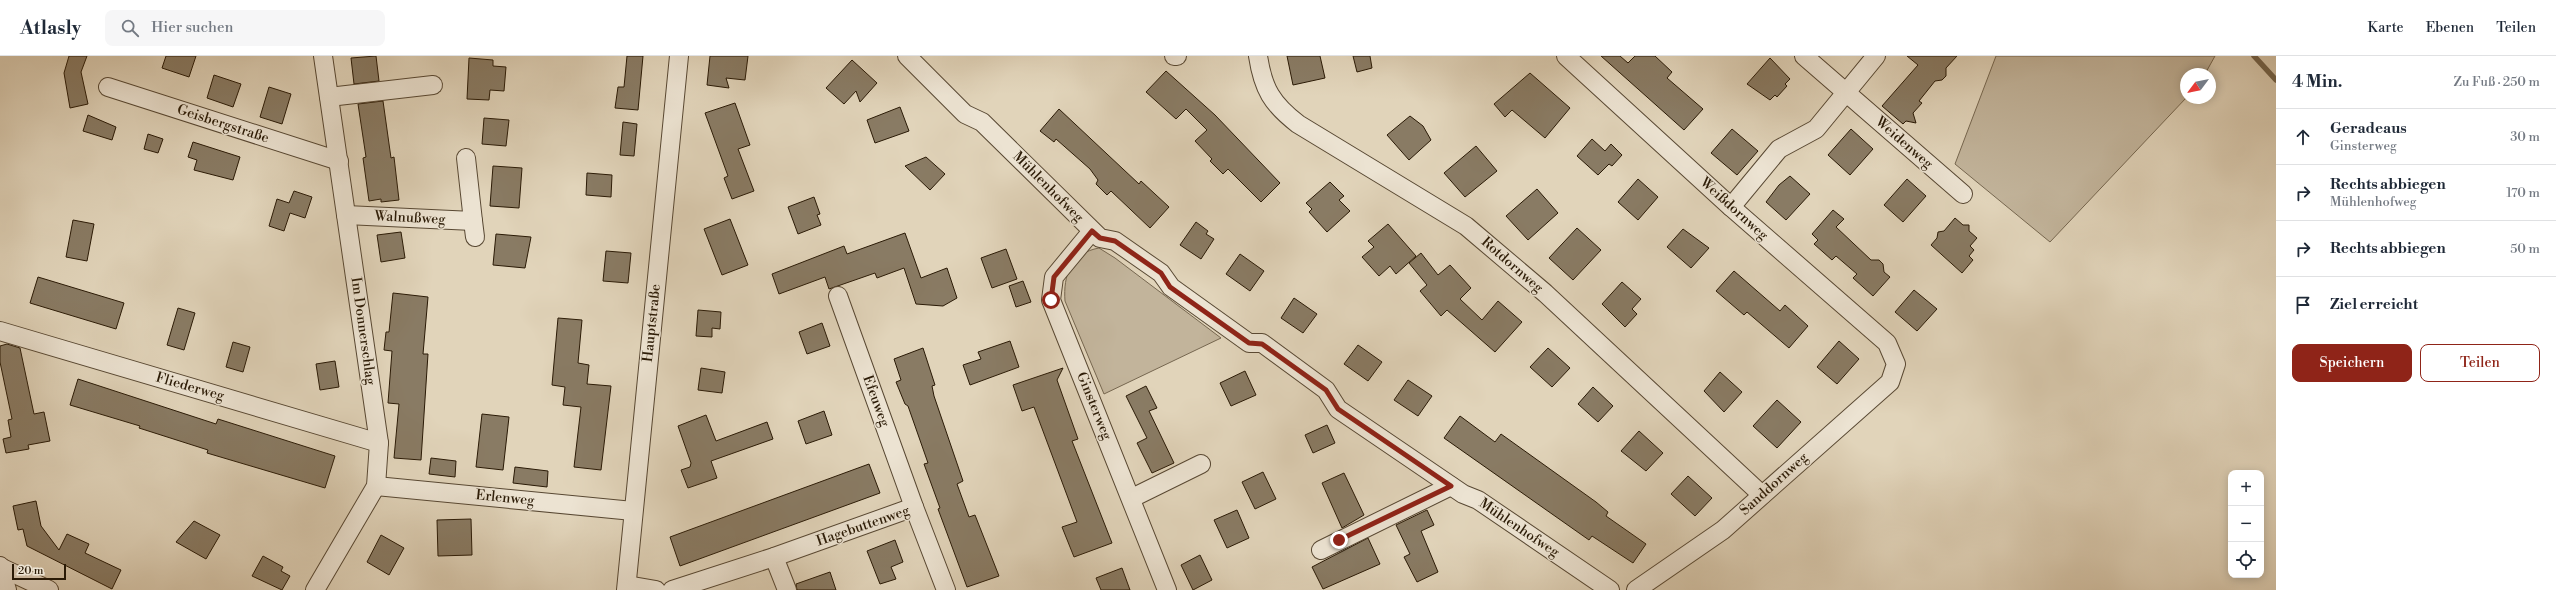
<!DOCTYPE html>
<html lang="de">
<head>
<meta charset="utf-8">
<style>
	body { margin:0; font-family:"Libre Bodoni",serif; background:#f6f6f7; color:#1f2937 }
	.controls { position:absolute; right:12px; bottom:12px; display:grid; overflow:hidden; border-radius:8px; box-shadow:0 2px 10px #0003 }
	.controls button { width:36px; height:36px; display:grid; place-items:center; padding:0; border:0; border-bottom:1px solid #e0e1e3; background:#fff; color:#1f2937; font:20px sans-serif }
	.compass { position:absolute; left:2180px; top:12px; width:36px; height:36px; border-radius:50%; background:#fff; box-shadow:0 2px 10px #0003; rotate:238deg }
	.scale { position:absolute; left:12px; bottom:10px; width:54px; box-sizing:border-box; padding-left:4px; border:2px solid #2a1a06; border-top:0; font-size:11px; line-height:14px; white-space:nowrap; color:#2a1a06; -webkit-text-stroke:3px #ece3d2; paint-order:stroke }
	.stop { position:absolute; width:12px; height:12px; margin:-9px; border:3px solid #8f2418; border-radius:50%; background:#fff }
	.stop.end { background:#8f2418; border-color:#fff; box-shadow:0 1px 4px #0008 }
	.list { margin:0; padding:0; list-style:none }
	h2 { display:flex; justify-content:space-between; align-items:center; height:52px; margin:0; padding:0 16px; font-size:17px }
	h2 small { font-size:13px; font-weight:400; color:#747a83 }
	.list li { display:grid; grid-template-columns:26px 1fr auto; gap:12px; align-items:center; box-sizing:border-box; height:56px; padding:0 16px; border-top:1px solid #e0e1e3 }
	.list b { display:block; font-size:15px; white-space:nowrap }
	.list p { margin:0; font-size:13px; white-space:nowrap; color:#747a83 }
	.list em { font-size:13px; font-style:normal; color:#747a83 }
	.actions { display:flex; gap:8px; padding:12px 16px }
	.actions a { flex:1; padding:9px 0; border:1px solid #8f2418; border-radius:8px; text-align:center; font-size:14px; color:#8f2418 }
	.actions .main { background:#8f2418; color:#fff }
	.icon { flex:none; width:22px; height:22px; fill:none; stroke:currentColor; stroke-width:2; stroke-linecap:round; stroke-linejoin:round }
	.map { position:relative; flex:none; width:2276px; height:534px; overflow:hidden }
	header { display:flex; align-items:center; gap:24px; box-sizing:border-box; height:56px; padding:0 20px; background:#fff; border-bottom:1px solid #e0e1e3 }
	header strong { font-size:19px }
	nav { display:flex; gap:22px; margin-inline-start:auto; font-size:14px }
	.search { width:280px; height:36px; background:#f6f6f7; display:flex; align-items:center; gap:10px; box-sizing:border-box; padding:0 14px; border-radius:8px; color:#747a83; font-size:15px }
	main { display:flex }
	aside { flex:1; background:#fff }
	.map>svg:first-child { display:block }
</style>
</head>
<body>
<header>
<strong>Atlasly</strong>
<div class="search"><svg class="icon" aria-label="search" viewBox="0 0 24 24"><circle cx="10" cy="10" r="6"/><path d="M15 15l6 6"/></svg>Hier suchen</div>
<nav><a>Karte</a><a>Ebenen</a><a>Teilen</a></nav>
</header>
<main>
<div class="map">
<svg width="2276" height="534" viewBox="0 0 2276 534">
	<rect width="100%" height="100%" fill="#e1d4ba"/>
	<filter id="stains"><feTurbulence type="fractalNoise" baseFrequency=".005" numOctaves="4"/><feColorMatrix values="0 0 0 0 .2 0 0 0 0 .09 0 0 0 0 .02 0 0 0 .5 -.17"/></filter>
	<radialGradient id="worn" r=".72"><stop offset=".6" stop-color="#630" stop-opacity="0"/><stop offset="1" stop-color="#630" stop-opacity=".3"/></radialGradient>
	<g fill="#c2b49b" stroke="#766750">
		<polygon points="1996,0 2215,0 2205,18 2186,18 2186,42 2050,186 1955,108"/>
		<path d="M1099 192 1115 202 1221 282 1104 338 1065 245C1063 219 1071 197 1099 192Z"/>
	</g>
	<g fill="none" stroke-linecap="round" stroke-linejoin="round">
		<polyline stroke="#73644d" stroke-width="5.5" points="2254,0 2276,24"/>
	</g>
	<g fill="#897b64" stroke="#2a1a06">
		<polygon points="69,0 87,0 81,16 88,48 70,52 64,17"/>
		<polygon points="166,0 196,0 189,21 162,12"/>
		<polygon points="376,0 379,25 354,28 351,2"/>
		<polygon points="627,0 643,0 638,54 615,52 618,31 624,31"/>
		<polygon points="710,0 748,0 745,24 726,22 729,32 707,29"/>
		<polygon points="1287,0 1320,0 1325,22 1293,29"/>
		<polygon points="1353,0 1370,0 1372,12 1357,16"/>
		<polygon points="1601,0 1620,0 1628,7 1635,0 1655,0 1672,16 1667,22 1703,53 1684,74"/>
		<polygon points="1907,0 1957,0 1946,12 1946,20 1942,24 1935,25 1919,45 1922,47 1913,57 1916,67 1906,65 1903,68 1882,50 1918,9"/>
		<polygon points="469,2 493,4 493,10 506,11 504,35 490,34 489,44 467,43"/>
		<polygon points="1770,2 1790,23 1785,28 1787,30 1777,41 1775,39 1770,44 1747,28"/>
		<polygon points="852,4 877,27 860,46 856,35 844,48 826,32"/>
		<polygon points="1166,15 1215,59 1280,127 1261,146 1228,113 1223,118 1210,105 1212,103 1195,85 1207,74 1186,53 1176,63 1146,36"/>
		<polygon points="1530,17 1570,52 1545,82 1512,54 1505,61 1494,48"/>
		<polygon points="214,19 241,28 233,51 207,42"/>
		<polygon points="269,31 291,38 282,68 260,61"/>
		<polygon points="383,45 391,102 394,101 399,144 381,146 381,143 369,145 363,102 366,101 358,48"/>
		<polygon points="735,47 750,89 738,93 754,135 732,143 724,122 728,120 705,57"/>
		<polygon points="900,51 909,75 875,87 867,64"/>
		<polygon points="1059,53 1139,128 1141,125 1169,151 1150,172 1111,135 1107,139 1096,128 1098,124 1090,113 1056,83 1054,86 1040,75"/>
		<polygon points="88,59 116,71 112,84 83,75"/>
		<polygon points="1410,60 1423,70 1431,84 1409,104 1387,79"/>
		<polygon points="484,62 509,64 506,90 482,88"/>
		<polygon points="623,66 637,68 634,100 620,99"/>
		<polygon points="1732,73 1758,95 1737,119 1711,97"/>
		<polygon points="1851,73 1873,93 1850,119 1828,99"/>
		<polygon points="148,78 163,83 158,97 144,93"/>
		<polygon points="1592,83 1605,95 1611,88 1622,99 1612,110 1609,108 1598,119 1577,100"/>
		<polygon points="193,86 240,101 233,124 194,114 197,104 188,101"/>
		<polygon points="1476,90 1497,115 1465,141 1444,117"/>
		<polygon points="926,101 945,118 930,134 905,110"/>
		<polygon points="493,110 522,112 519,152 490,150"/>
		<polygon points="587,117 612,119 611,141 586,139"/>
		<polygon points="1790,120 1810,138 1786,164 1766,146 1779,129"/>
		<polygon points="1638,123 1658,141 1638,164 1618,146"/>
		<polygon points="1907,123 1926,140 1903,166 1884,149"/>
		<polygon points="1330,126 1344,140 1339,144 1350,155 1327,176 1309,156 1312,153 1306,147"/>
		<polygon points="1537,133 1558,157 1528,184 1506,160"/>
		<polygon points="294,135 312,141 305,162 290,157 284,175 269,170 277,143 289,147"/>
		<polygon points="814,141 820,158 817,159 821,169 798,178 788,151"/>
		<polygon points="1833,154 1844,163 1836,171 1871,204 1879,204 1883,208 1884,216 1890,221 1873,240 1853,222 1857,218 1836,200 1832,204 1814,188 1818,184 1812,178"/>
		<polygon points="1955,162 1963,169 1969,169 1969,175 1977,182 1970,190 1974,194 1969,200 1973,204 1962,217 1931,189 1937,182 1938,176 1944,175"/>
		<polygon points="730,163 748,209 722,219 704,173"/>
		<polygon points="73,164 94,168 87,205 66,201"/>
		<polygon points="1196,166 1208,175 1206,178 1214,183 1201,203 1180,189"/>
		<polygon points="1388,168 1416,200 1396,218 1390,210 1379,220 1362,201 1374,191 1368,185"/>
		<polygon points="1577,172 1601,194 1573,224 1549,202"/>
		<polygon points="1683,173 1709,192 1691,212 1667,191"/>
		<polygon points="401,176 405,202 381,206 377,179"/>
		<polygon points="905,177 921,222 947,212 957,242 943,250 916,248 904,212 877,222 875,217 829,233 825,221 779,238 772,218 844,190 847,198"/>
		<polygon points="496,178 531,181 525,212 493,209"/>
		<polygon points="1006,193 1017,223 992,232 981,202"/>
		<polygon points="606,195 631,197 628,227 603,225"/>
		<polygon points="1421,197 1438,219 1450,209 1471,232 1460,243 1482,264 1498,245 1522,266 1495,296 1447,254 1441,260 1420,235 1427,229 1409,207"/>
		<polygon points="1240,198 1264,215 1250,235 1226,218"/>
		<polygon points="1734,215 1780,255 1785,249 1808,270 1789,292 1747,256 1744,259 1716,235"/>
		<polygon points="38,221 124,247 116,273 30,247"/>
		<polygon points="1023,225 1031,246 1016,251 1009,230"/>
		<polygon points="1622,226 1641,243 1632,253 1637,258 1625,271 1602,248"/>
		<polygon points="1914,234 1937,253 1917,275 1895,256"/>
		<polygon points="393,237 428,241 423,298 428,298 421,404 394,402 399,348 388,347 392,295 384,294 386,276 389,276"/>
		<polygon points="1294,242 1317,258 1303,277 1281,262"/>
		<polygon points="178,252 195,257 184,294 167,289"/>
		<polygon points="698,254 721,256 720,273 712,272 712,281 696,280"/>
		<polygon points="558,262 582,264 578,307 589,309 587,328 611,330 601,414 574,411 581,351 563,349 565,331 552,329"/>
		<polygon points="822,267 830,290 807,298 799,276"/>
		<polygon points="1010,285 1019,311 970,329 963,309 981,303 978,296"/>
		<polygon points="1839,285 1859,303 1837,328 1817,311"/>
		<polygon points="233,286 250,291 243,316 226,311"/>
		<polygon points="7,288 20,292 34,358 44,356 50,385 28,389 29,393 6,397 3,383 11,381 8,364 12,363 0,306 0,290"/>
		<polygon points="1358,289 1382,306 1368,325 1344,308"/>
		<polygon points="923,292 935,329 932,330 934,340 963,425 957,428 969,461 975,459 999,520 967,531 938,453 940,452 924,408 928,407 908,350 905,348 896,326 901,324 894,303"/>
		<polygon points="1548,292 1570,312 1552,331 1530,311"/>
		<polygon points="335,305 339,331 320,334 316,308"/>
		<polygon points="701,312 725,316 722,337 698,334"/>
		<polygon points="1063,312 1057,324 1078,383 1072,385 1112,487 1074,501 1062,471 1077,466 1034,351 1022,355 1013,329"/>
		<polygon points="1245,315 1256,339 1231,350 1220,327"/>
		<polygon points="1720,316 1742,336 1724,356 1704,335"/>
		<polygon points="78,323 216,368 218,363 335,400 325,432 207,397 208,394 139,372 140,370 70,349"/>
		<polygon points="1408,324 1432,340 1418,360 1394,344"/>
		<polygon points="1146,330 1157,352 1149,355 1174,407 1152,417 1137,387 1147,382 1126,340"/>
		<polygon points="1593,331 1613,350 1598,366 1578,348"/>
		<polygon points="1777,344 1801,366 1777,392 1753,370"/>
		<polygon points="824,355 832,379 806,388 798,365"/>
		<polygon points="482,358 509,361 503,414 476,411"/>
		<polygon points="706,359 716,385 767,366 773,383 711,405 717,422 688,432 681,414 690,411 691,407 678,370"/>
		<polygon points="1460,360 1495,386 1501,378 1596,446 1608,456 1606,460 1646,488 1633,507 1592,480 1589,484 1444,382"/>
		<polygon points="1327,369 1335,387 1313,397 1305,379"/>
		<polygon points="1639,375 1663,397 1646,415 1621,395"/>
		<polygon points="431,402 456,405 455,421 429,418"/>
		<polygon points="869,408 880,437 680,510 670,481"/>
		<polygon points="515,411 548,415 547,431 513,427"/>
		<polygon points="1263,416 1276,443 1255,453 1242,426"/>
		<polygon points="1344,417 1364,459 1342,472 1322,427"/>
		<polygon points="1688,420 1712,442 1695,460 1671,438"/>
		<polygon points="36,445 41,470 59,494 67,478 89,488 85,497 121,514 112,533 27,490 23,473 18,474 13,450"/>
		<polygon points="1237,454 1249,482 1227,492 1214,464"/>
		<polygon points="1427,454 1434,469 1421,475 1438,516 1417,526 1404,501 1410,498 1396,469"/>
		<polygon points="471,463 472,499 438,500 437,464"/>
		<polygon points="194,465 220,479 206,503 176,486"/>
		<polygon points="381,479 404,492 389,519 367,506"/>
		<polygon points="1368,482 1380,508 1323,533 1312,511"/>
		<polygon points="895,484 903,506 891,511 896,523 880,528 867,495"/>
		<polygon points="1200,499 1212,524 1193,534 1181,509"/>
		<polygon points="263,500 283,511 281,515 290,520 282,534 252,520"/>
		<polygon points="1122,512 1130,534 1101,534 1096,522"/>
		<polygon points="830,516 836,534 797,534 796,528"/>
	</g>
	<g fill="none" stroke-linecap="round" stroke-linejoin="round">
		<defs>
			<g id="minor">
				<polyline points="907,0 965,58 982,66 1100,182 1115,185 1161,217 1171,231 1249,287 1262,287 1326,334 1338,353 1463,438 1478,444 1610,534"/>
				<polyline points="1174,0 1177,0"/>
				<path d="M1258 0C1263 33 1272 48 1298 68L1466 170 1545 237 1762 439"/>
				<polyline points="1566,0 1731,151 1887,287 1896,308 1890,326 1723,474 1636,534"/>
				<polyline points="1804,0 1963,138"/>
				<polyline points="108,31 339,105"/>
				<polyline points="329,41 433,29"/>
				<polyline points="1731,151 1779,93 1816,73 1876,0"/>
				<polyline points="346,159 473,165 466,102"/>
				<polyline points="473,165 475,181"/>
				<polyline points="1092,175 1054,221 1051,244 1167,534"/>
				<polyline points="838,240 914,451"/>
				<polyline points="0,275 379,387"/>
				<polyline points="376,430 633,455"/>
				<polyline points="1132,442 1201,408"/>
				<polyline points="1321,494 1451,430"/>
				<polyline points="774,501 787,534"/>
				<polyline points="0,510 7,534"/>
				<polyline points="0,511 49,534"/>
				<polyline points="627,529 656,534"/>
				<polyline points="315,534 376,430 379,387 323,0"/>
				<polyline points="626,534 679,0"/>
				<polyline points="672,534 774,501 914,451 946,534"/>
			</g>
		</defs>
		<use href="#minor" stroke="#584833" stroke-width="20"/>
		<use href="#minor" stroke="#ece3d2" stroke-width="18"/>
	</g>
	<g fill="none" stroke-linecap="round" stroke-linejoin="round">
		<polyline stroke="#8f2418" stroke-width="5" points="1051,244 1054,221 1092,175 1100,182 1115,185 1161,217 1170,231 1249,287 1262,288 1326,334 1338,353 1451,430 1339,484"/>
	</g>
	<g text-anchor="middle" dominant-baseline="central" stroke-width="3" stroke-linejoin="round" paint-order="stroke">
		<g font-size="14" fill="#2a1a06" stroke="#ece3d2">
			<text transform="translate(223 68) rotate(18)">Geisbergstraße</text>
			<text transform="translate(1904 87) rotate(41)">Weidenweg</text>
			<text transform="translate(1048 131) rotate(45)">Mühlenhofweg</text>
			<text transform="translate(1734 153) rotate(42)">Weißdornweg</text>
			<text transform="translate(410 162) rotate(3)">Walnußweg</text>
			<text transform="translate(1512 209) rotate(41)">Rotdornweg</text>
			<text transform="translate(652 267) rotate(-84)">Hauptstraße</text>
			<text transform="translate(363 275) rotate(82)">Im Donnerschlag</text>
			<text transform="translate(190 331) rotate(16)">Fliederweg</text>
			<text transform="translate(876 345) rotate(70)">Efeuweg</text>
			<text transform="translate(1094 350) rotate(68)">Ginsterweg</text>
			<text transform="translate(1774 428) rotate(-42)">Sanddornweg</text>
			<text transform="translate(505 442) rotate(6)">Erlenweg</text>
			<text transform="translate(863 470) rotate(-19)">Hagebuttenweg</text>
			<text transform="translate(1519 472) rotate(34)">Mühlenhofweg</text>
		</g>
	</g>
	<rect width="100%" height="100%" filter="url(#stains)"/>
	<rect width="100%" height="100%" fill="url(#worn)"/>
</svg>
<div class="controls">
<button>+</button>
<button>−</button>
<button><svg class="icon" aria-label="locate" viewBox="0 0 24 24"><circle cx="12" cy="12" r="6"/><path d="M12 2v4M12 18v4M2 12h4M18 12h4"/></svg></button>
</div>
<svg class="compass" viewBox="-18 -18 36 36"><path d="M0-13l5 13h-10z" fill="#e53935"/><path d="M0 13l5-13h-10z" fill="#747a83"/></svg>
<div class="scale">20 m</div>
<div class="stop" style="left:1051px;top:244px"></div>
<div class="stop end" style="left:1339px;top:484px"></div>
</div>
<aside>
<h2>4 Min.<small>Zu Fuß · 250 m</small></h2>
<ul class="list">
<li><svg class="icon" aria-label="ahead" viewBox="0 0 24 24"><path d="M12 20V5M6 11l6-6 6 6"/></svg><div><b>Geradeaus</b><p>Ginsterweg</p></div><em>30 m</em></li>
<li><svg class="icon" aria-label="right" viewBox="0 0 24 24"><path d="M7 20v-9h11M14 6l5 5-5 5"/></svg><div><b>Rechts abbiegen</b><p>Mühlenhofweg</p></div><em>170 m</em></li>
<li><svg class="icon" aria-label="right" viewBox="0 0 24 24"><path d="M7 20v-9h11M14 6l5 5-5 5"/></svg><div><b>Rechts abbiegen</b></div><em>50 m</em></li>
<li><svg class="icon" aria-label="arrive" viewBox="0 0 24 24"><path d="M6 21V4h12l-3 4 3 4H6"/></svg><div><b>Ziel erreicht</b></div></li>
</ul>
<div class="actions"><a class="main">Speichern</a><a>Teilen</a></div>
</aside>
</main>
</body>
</html>
